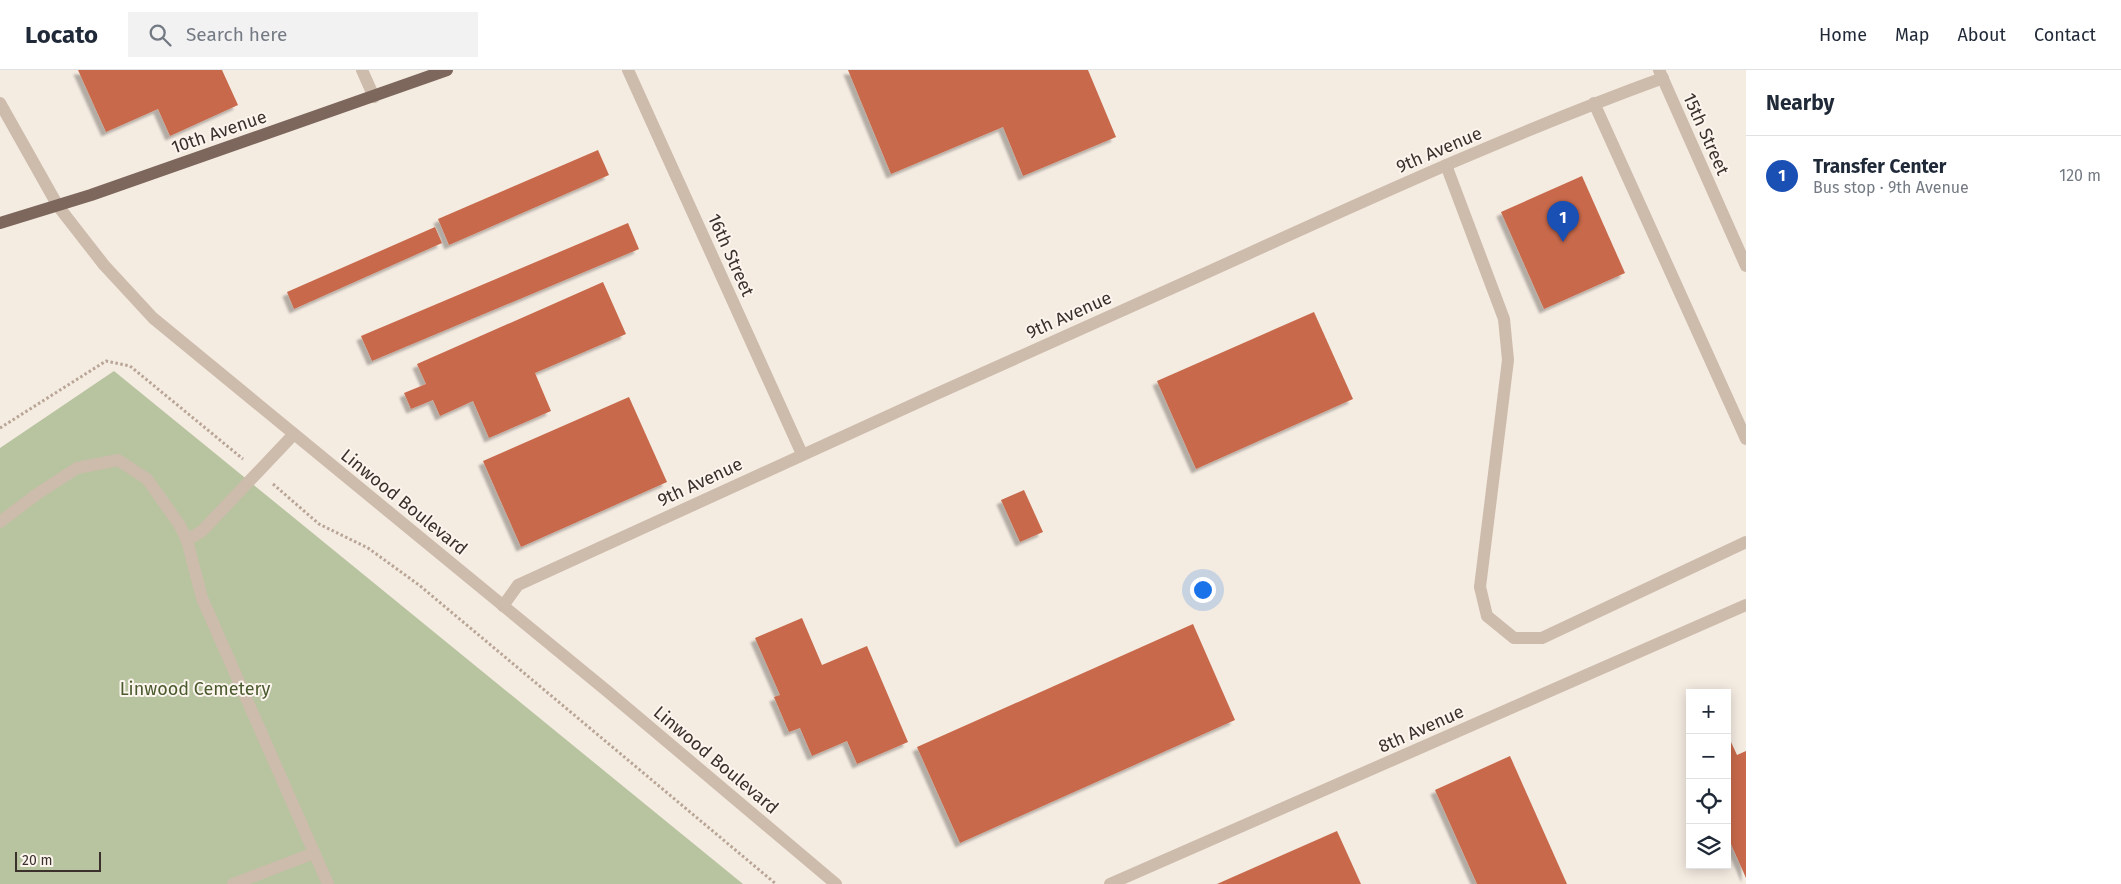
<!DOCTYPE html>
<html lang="en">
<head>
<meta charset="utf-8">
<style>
	body { margin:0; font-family:"Fira Sans",sans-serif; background:#f2f2f3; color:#1f2937 }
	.controls { position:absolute; right:15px; bottom:15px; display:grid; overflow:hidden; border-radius:0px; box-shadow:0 2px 12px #0003 }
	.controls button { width:45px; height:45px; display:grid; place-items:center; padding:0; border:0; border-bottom:1px solid #e0e1e3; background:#fff; color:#1f2937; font:25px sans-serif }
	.scale { position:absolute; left:15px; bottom:12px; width:86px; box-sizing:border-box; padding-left:5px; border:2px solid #3b302b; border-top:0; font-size:14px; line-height:18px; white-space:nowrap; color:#3b302b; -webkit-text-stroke:4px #fbf5ee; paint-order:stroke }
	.you { position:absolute; left:1202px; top:519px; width:18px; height:18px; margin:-12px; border:4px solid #fff; border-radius:50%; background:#1a73e8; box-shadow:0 0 0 8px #1a73e833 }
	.badge { display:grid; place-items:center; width:32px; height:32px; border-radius:50%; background:#1f5a5e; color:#fff; font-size:16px; font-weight:700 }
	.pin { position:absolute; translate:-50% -41px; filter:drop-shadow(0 1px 2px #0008) }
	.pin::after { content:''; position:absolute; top:26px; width:18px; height:15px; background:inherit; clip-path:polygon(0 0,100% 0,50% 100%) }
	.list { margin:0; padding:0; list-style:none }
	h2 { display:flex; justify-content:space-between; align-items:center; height:65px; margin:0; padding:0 20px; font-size:21px }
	h2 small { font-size:16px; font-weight:400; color:#747a83 }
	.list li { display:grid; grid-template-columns:32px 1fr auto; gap:15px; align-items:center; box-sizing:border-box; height:80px; padding:0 20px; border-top:1px solid #e0e1e3 }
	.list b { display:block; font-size:19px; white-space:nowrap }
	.list p { margin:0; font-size:16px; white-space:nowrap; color:#747a83 }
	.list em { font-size:16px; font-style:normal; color:#747a83 }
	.icon { flex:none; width:28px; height:28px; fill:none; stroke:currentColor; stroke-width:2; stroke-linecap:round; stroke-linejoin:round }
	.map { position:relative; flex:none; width:1746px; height:814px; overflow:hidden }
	header { display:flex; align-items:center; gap:30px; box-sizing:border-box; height:70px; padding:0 25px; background:#fff; border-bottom:1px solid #e0e1e3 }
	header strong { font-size:24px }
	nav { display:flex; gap:28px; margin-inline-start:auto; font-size:18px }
	.search { width:350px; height:45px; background:#f2f2f3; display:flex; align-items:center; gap:12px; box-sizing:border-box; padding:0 18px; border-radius:0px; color:#747a83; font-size:19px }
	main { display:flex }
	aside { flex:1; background:#fff }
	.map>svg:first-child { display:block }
</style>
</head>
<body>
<header>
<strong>Locato</strong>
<div class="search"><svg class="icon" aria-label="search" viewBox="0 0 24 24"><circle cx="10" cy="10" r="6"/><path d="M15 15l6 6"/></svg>Search here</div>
<nav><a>Home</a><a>Map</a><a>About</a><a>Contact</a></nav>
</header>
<main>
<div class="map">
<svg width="1746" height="814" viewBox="0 0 1746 814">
	<defs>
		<filter id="shadow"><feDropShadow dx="-4.5" dy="4.5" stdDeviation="1" flood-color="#0004"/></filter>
	</defs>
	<rect width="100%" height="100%" fill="#f4ebe1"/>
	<polygon fill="#b8c4a0" points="114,301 743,814 0,814 0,378"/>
	<g fill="#c8694b" filter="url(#shadow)">
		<polygon points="78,0 222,0 238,35 170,66 158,39 106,62"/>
		<polygon points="848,0 1088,0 1116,67 1023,106 1003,57 891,104"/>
		<polygon points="598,80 609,105 449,175 438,149"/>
		<polygon points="1582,106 1625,203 1544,239 1501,142"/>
		<polygon points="628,153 639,179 372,291 361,266"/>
		<polygon points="435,157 442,173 294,239 287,222"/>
		<polygon points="603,212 626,264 535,303 551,341 489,368 473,331 440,346 433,330 411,339 404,323 426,314 417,294"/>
		<polygon points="1314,242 1353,329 1196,399 1157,311"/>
		<polygon points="629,327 667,412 521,477 483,391"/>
		<polygon points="1024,420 1043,462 1020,472 1001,430"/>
		<polygon points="802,548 822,595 867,576 908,672 857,694 847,671 812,686 800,658 789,662 774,627 780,625 755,568"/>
		<polygon points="1193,554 1235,650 960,773 917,677"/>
		<polygon points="1731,672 1737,685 1746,681 1746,808 1727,765 1727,674"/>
		<polygon points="1510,686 1567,814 1477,814 1435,720"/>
		<polygon points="1337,761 1361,814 1217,814"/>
	</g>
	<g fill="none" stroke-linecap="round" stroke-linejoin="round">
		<g stroke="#b9a596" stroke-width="3" stroke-dasharray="2.5 2.5" stroke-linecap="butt">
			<polyline points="0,358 106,291 130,296 243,389"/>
			<polyline points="273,414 319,454 368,478 419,515 776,814"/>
		</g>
		<g stroke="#cdbbac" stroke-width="12">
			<polyline points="362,0 374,27"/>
			<polyline points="628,0 802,384"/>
			<polyline points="1659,0 1746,196"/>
			<polyline points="0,33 58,136 104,195 153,248 607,621 836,814"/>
			<polyline points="1594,33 1746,369"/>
			<polyline points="1446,95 1504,249 1508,290 1480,517 1487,546 1514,568 1542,568 1746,472"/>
			<polyline points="294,364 202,461 187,470 202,528 328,814"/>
			<polyline points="0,452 37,424 77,398 118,390 147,409 179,454 187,470"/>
			<path d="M503 536 518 515C741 412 964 311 1188 211 1345 140 1501 67 1663 8"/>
			<polyline points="233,814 314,783"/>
			<polyline points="1110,814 1746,535"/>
		</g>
		<polyline stroke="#7d675c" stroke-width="12" points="0,153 91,125 447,0"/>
	</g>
	<g text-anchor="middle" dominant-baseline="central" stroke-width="4" stroke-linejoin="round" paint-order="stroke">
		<g font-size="18" fill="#3b302b" stroke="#fbf5ee">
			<text transform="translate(219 62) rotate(-19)">10th Avenue</text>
			<text transform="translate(1706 64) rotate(66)">15th Street</text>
			<text transform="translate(1439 80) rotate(-23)">9th Avenue</text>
			<text transform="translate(731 185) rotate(66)">16th Street</text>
			<text transform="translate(1069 245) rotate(-24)">9th Avenue</text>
			<text transform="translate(700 412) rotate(-25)">9th Avenue</text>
			<text transform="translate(404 432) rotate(39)">Linwood Boulevard</text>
			<text transform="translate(1421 659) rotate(-24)">8th Avenue</text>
			<text transform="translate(716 690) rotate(40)">Linwood Boulevard</text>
		</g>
		<g font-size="18" fill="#4a5a2e" stroke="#fbf5ee">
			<text x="195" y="619">Linwood Cemetery</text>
		</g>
	</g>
</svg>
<div class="controls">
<button>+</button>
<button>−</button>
<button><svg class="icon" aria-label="locate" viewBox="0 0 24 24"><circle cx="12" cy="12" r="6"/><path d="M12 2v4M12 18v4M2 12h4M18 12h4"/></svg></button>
<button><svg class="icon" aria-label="layers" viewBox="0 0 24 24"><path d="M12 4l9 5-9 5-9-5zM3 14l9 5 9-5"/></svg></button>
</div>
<div class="scale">20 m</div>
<div class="you"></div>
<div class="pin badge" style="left:1563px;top:172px;background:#1a4fb4">1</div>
</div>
<aside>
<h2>Nearby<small></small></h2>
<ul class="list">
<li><span class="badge" style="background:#1a4fb4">1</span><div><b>Transfer Center</b><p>Bus stop · 9th Avenue</p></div><em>120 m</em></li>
</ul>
</aside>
</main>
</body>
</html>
